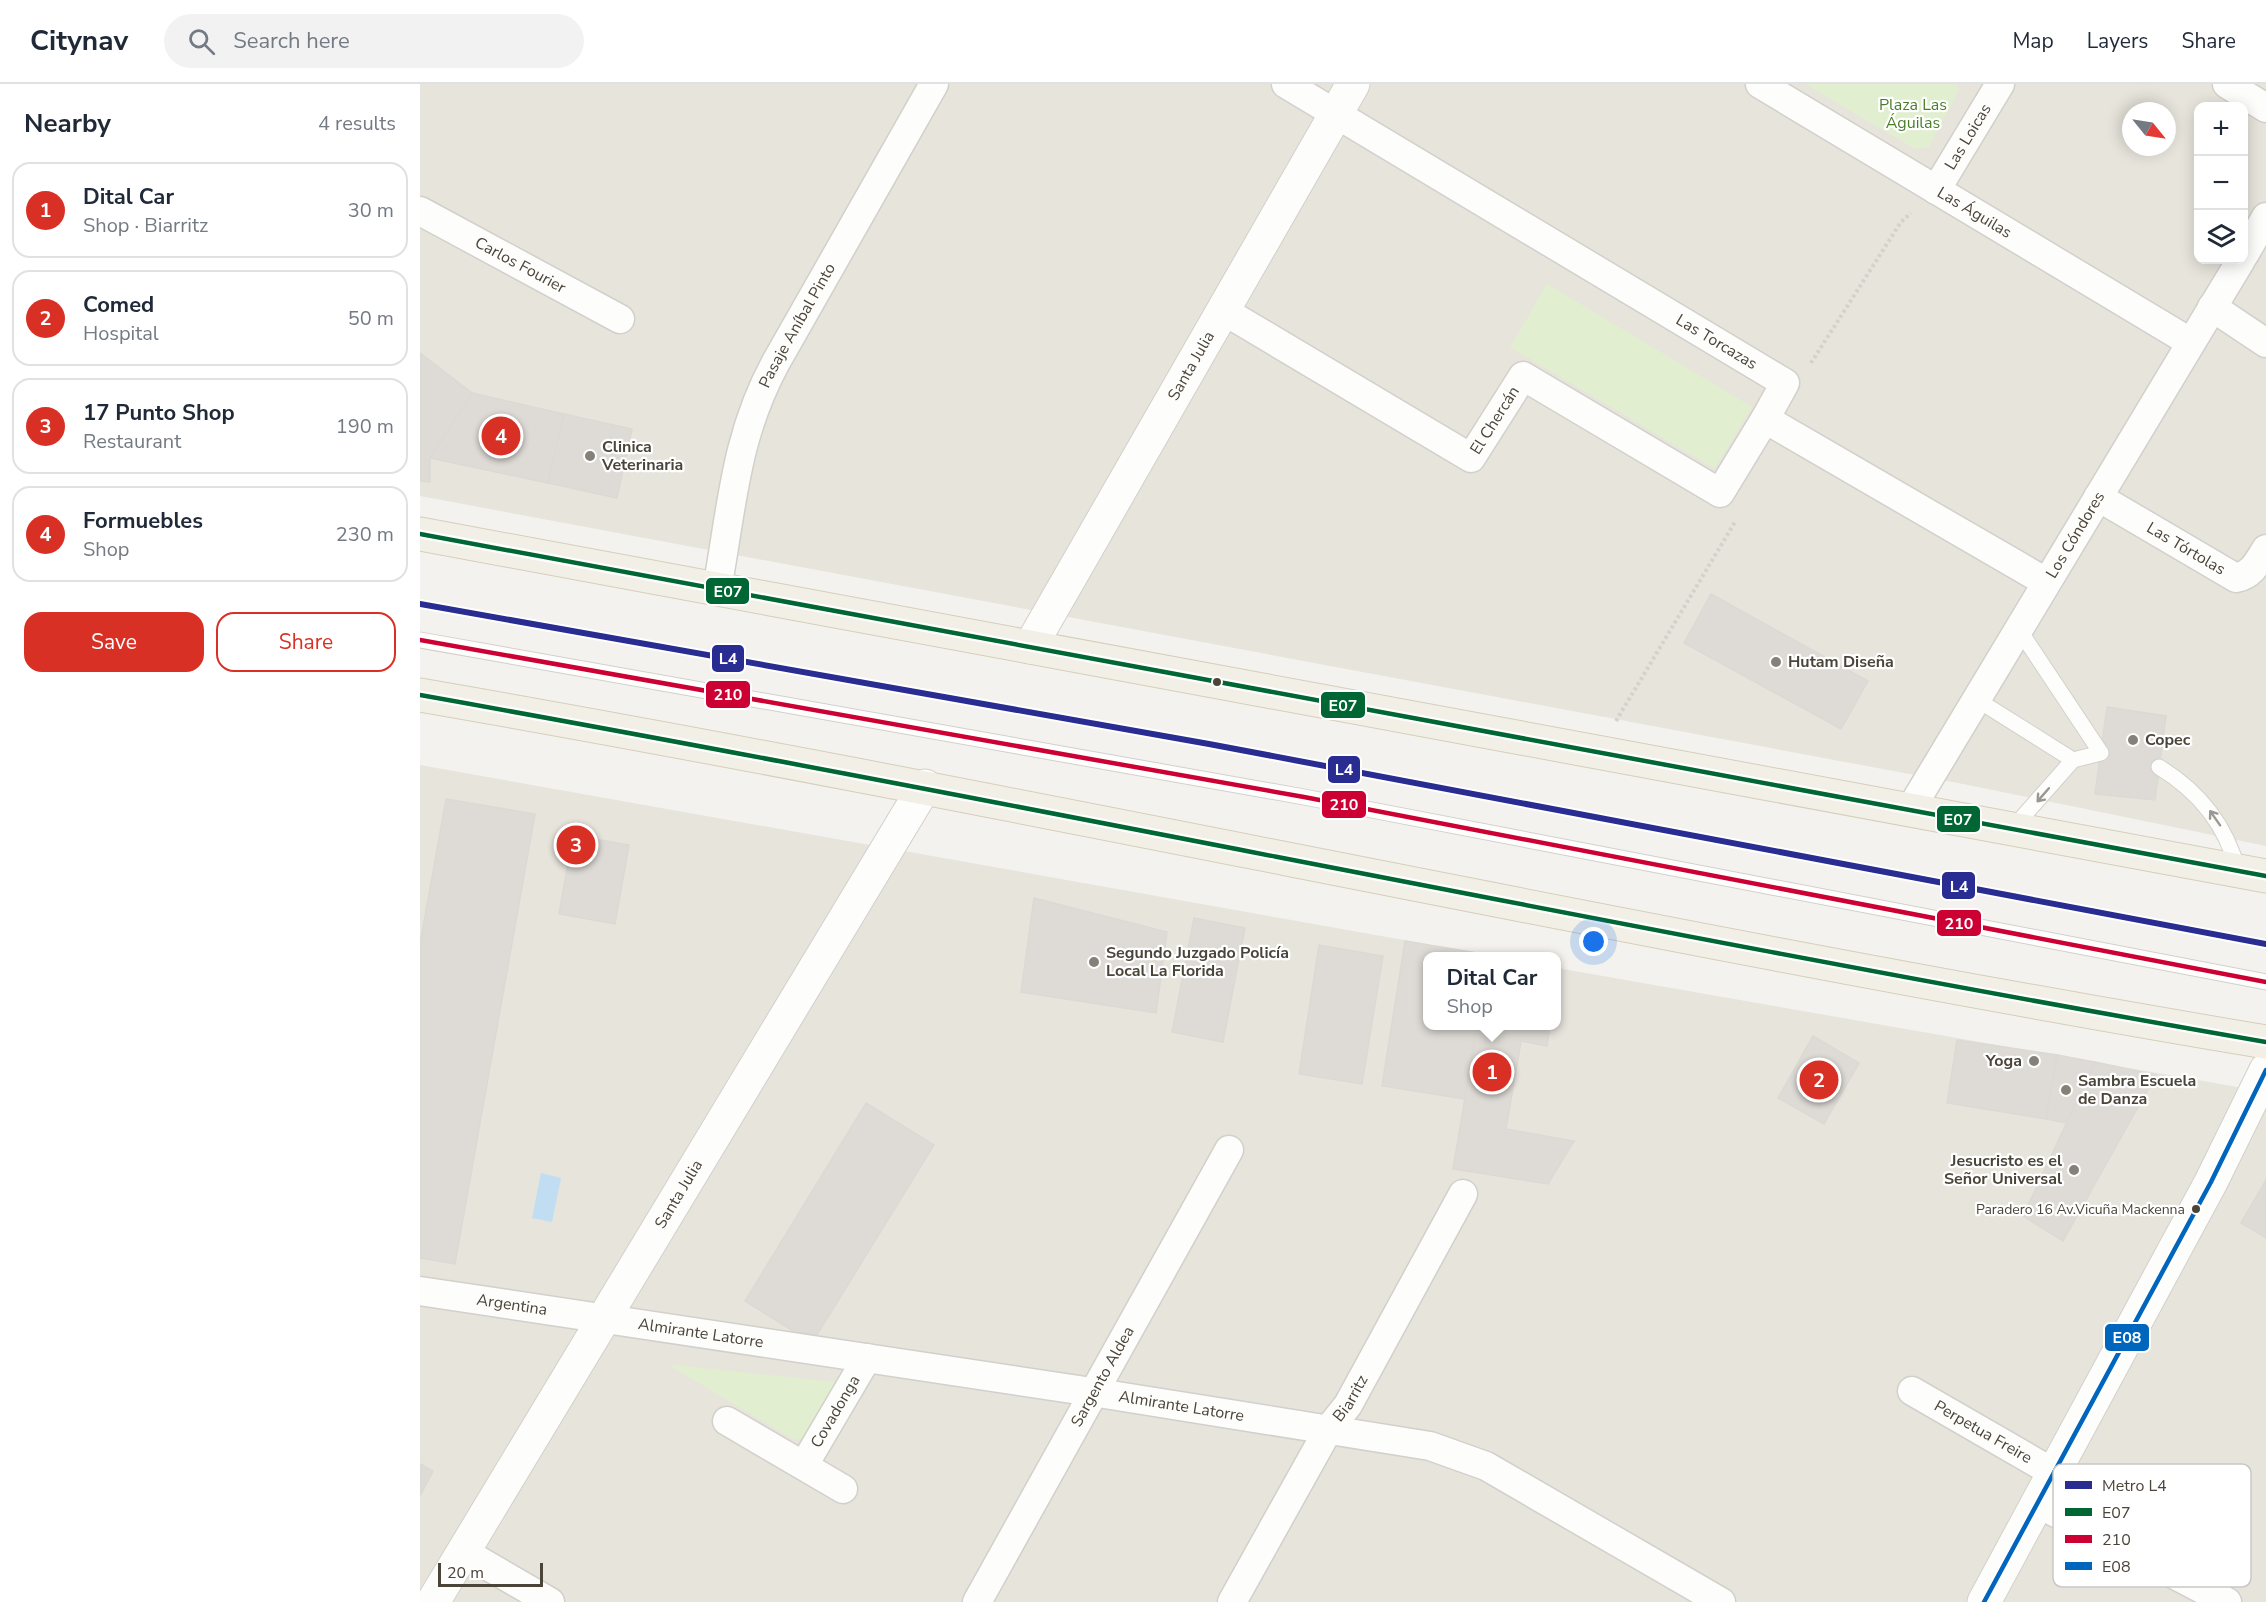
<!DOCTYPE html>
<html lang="en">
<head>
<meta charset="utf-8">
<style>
	body { margin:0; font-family:"Nunito Sans",sans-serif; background:#f2f2f3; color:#1f2937 }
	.controls { position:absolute; right:18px; top:18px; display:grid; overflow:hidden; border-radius:12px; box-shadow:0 3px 15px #0003 }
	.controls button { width:54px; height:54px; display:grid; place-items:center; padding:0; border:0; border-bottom:2px solid #e0e1e3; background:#fff; color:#1f2937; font:30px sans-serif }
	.compass { position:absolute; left:1702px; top:18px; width:54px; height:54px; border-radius:50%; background:#fff; box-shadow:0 3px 15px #0003; rotate:120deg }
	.scale { position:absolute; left:18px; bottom:15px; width:105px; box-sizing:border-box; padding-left:6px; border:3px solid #4b4439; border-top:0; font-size:16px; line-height:21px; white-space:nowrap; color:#4b4439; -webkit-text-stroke:4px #fff; paint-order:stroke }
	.you { position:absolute; left:1174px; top:858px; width:21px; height:21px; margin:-15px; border:4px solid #fff; border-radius:50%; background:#1a73e8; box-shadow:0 0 0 9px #1a73e833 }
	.badge { display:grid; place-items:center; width:39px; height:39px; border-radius:50%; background:#d93025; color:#fff; font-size:20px; font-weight:700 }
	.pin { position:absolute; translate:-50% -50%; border:3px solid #fff; box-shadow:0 2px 6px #0006 }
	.popup { position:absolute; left:1003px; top:868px; width:138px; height:78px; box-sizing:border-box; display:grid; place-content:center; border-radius:12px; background:#fff; filter:drop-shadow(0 2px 4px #0005); font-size:20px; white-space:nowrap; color:#747a83 }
	.popup b { font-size:22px; color:#1f2937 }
	.popup::after { content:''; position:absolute; left:50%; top:100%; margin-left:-12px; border:12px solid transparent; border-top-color:#fff }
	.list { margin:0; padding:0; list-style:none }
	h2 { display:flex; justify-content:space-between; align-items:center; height:78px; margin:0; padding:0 24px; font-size:26px }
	h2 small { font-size:20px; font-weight:400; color:#747a83 }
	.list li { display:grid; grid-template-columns:39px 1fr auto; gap:18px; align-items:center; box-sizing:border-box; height:96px; margin:0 12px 12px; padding:0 12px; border:2px solid #e0e1e3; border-radius:18px }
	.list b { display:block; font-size:22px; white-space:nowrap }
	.list p { margin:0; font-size:20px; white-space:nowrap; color:#747a83 }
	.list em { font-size:20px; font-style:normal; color:#747a83 }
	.actions { display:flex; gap:12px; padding:18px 24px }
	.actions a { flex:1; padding:14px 0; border:2px solid #d93025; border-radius:18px; text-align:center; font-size:21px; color:#d93025 }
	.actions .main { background:#d93025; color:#fff }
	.icon { flex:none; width:33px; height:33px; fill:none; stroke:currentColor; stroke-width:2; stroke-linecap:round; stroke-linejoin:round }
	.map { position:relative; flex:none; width:1846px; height:1518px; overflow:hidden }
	header { display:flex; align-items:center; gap:36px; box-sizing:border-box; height:84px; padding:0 30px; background:#fff; border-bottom:2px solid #e0e1e3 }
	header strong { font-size:28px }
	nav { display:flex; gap:33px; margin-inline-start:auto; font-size:21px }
	.search { width:420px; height:54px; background:#f2f2f3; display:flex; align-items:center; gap:15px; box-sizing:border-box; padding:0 21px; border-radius:33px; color:#747a83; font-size:22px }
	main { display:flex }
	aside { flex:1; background:#fff }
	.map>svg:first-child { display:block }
</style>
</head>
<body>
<header>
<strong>Citynav</strong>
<div class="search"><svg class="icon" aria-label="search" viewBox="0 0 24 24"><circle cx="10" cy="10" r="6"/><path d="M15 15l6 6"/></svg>Search here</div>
<nav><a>Map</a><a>Layers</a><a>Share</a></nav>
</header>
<main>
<aside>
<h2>Nearby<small>4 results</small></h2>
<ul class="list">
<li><span class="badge">1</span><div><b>Dital Car</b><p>Shop · Biarritz</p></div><em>30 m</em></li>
<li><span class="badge">2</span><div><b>Comed</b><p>Hospital</p></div><em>50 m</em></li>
<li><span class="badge">3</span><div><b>17 Punto Shop</b><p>Restaurant</p></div><em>190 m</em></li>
<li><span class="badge">4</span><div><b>Formuebles</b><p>Shop</p></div><em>230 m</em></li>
</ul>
<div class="actions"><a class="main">Save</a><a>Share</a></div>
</aside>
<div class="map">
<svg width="1846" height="1518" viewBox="0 0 1846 1518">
	<rect width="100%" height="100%" fill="#f4f2ee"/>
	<g fill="#e7e4dc" fill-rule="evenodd">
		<path d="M0 0H1846V762L1543 700 0 412ZM1778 22H1824V176H1778ZM1711 27H1747V63H1711Z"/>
		<polygon points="0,681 1074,872 1008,872 1008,942 1136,942 1137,884 1846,1008 1846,1518 0,1518"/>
	</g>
	<g fill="#e1eecf">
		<polygon points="1385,0 1536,0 1539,6 1509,63 1495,65"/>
		<polygon points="1127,200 1332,323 1295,385 1090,263"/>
		<polygon points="247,1280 424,1299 392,1354 374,1356"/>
	</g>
	<polygon fill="#c0ddf1" points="121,1089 141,1094 132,1138 112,1134"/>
	<g fill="#dedbd6" stroke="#dcd9d4" stroke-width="1.5">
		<polygon points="0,269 52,309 10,374 10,398 0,397"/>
		<polygon points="52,309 144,330 128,399 10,374"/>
		<polygon points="144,330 212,345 197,414 128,399"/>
		<polygon points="1291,510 1448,597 1421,645 1264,559"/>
		<polygon points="1687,623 1746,632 1735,716 1675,710"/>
		<polygon points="26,715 115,730 35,1180 0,1174 0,860"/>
		<polygon points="153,751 209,761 195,840 139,830"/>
		<polygon points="614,814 747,848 736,929 601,908"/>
		<polygon points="774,834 825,844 803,958 752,948"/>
		<polygon points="985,857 1069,871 1008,872 1008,942 1057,942 1044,1015 962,1002"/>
		<polygon points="899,861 963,872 942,1000 879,990"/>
		<polygon points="1057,942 1130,942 1127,962 1101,957 1086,1045 1154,1057 1128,1100 1033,1085"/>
		<polygon points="1393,952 1439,979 1404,1040 1358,1014"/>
		<polygon points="1537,956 1637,971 1626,1035 1527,1019"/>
		<polygon points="1637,971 1675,978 1646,1039 1626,1035"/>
		<polygon points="1675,978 1736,991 1643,1157 1603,1132"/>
		<polygon points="446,1019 514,1061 392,1259 325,1217"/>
		<polygon points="1846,1096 1846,1154 1821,1139"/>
		<polygon points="0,1380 13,1387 0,1412"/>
	</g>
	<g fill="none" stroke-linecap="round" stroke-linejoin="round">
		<defs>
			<g id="service">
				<polyline points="0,556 884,713 1846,898"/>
				<polyline points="1556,615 1653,676"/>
				<path d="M1739 683C1780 708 1806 741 1818 787"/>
				<polyline points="1592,745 1653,676 1681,669 1598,544"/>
			</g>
			<g id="minor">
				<path id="s1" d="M866 0 1365 299 1345 335 1626 498"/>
				<path id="s2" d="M1340 0 1770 258"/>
				<polyline points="1807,0 1846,24"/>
				<path id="s3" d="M1516 106 1580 0"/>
				<path id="s4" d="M0 127 200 235"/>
				<polyline points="1824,171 1846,133"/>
				<polyline points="1792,223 1846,259"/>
				<path id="s5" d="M804 227 1051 374 1103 292 1300 409 1345 335"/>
				<path id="s6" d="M1678 413 1816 494C1832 491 1838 478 1846 465"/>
				<path id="s7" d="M297 505C312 423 315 353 356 278L514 0"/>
				<path id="s8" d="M1490 726 1821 176"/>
				<path id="s9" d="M0 1207 672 1308 1010 1362 1066 1382 1301 1518"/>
				<path id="s10" d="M1492 1307 1634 1389"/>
				<polyline points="307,1337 423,1405"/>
				<path id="s11" d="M384 1381 447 1274"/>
				<polyline points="1617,1419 1807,1518"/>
				<polyline points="44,1468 130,1518"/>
				<path id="s12" d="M557 1518 809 1066"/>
				<path id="s13" d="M812 1518 908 1346 928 1321 1043 1110"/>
			</g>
			<g id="tertiary">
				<path id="s14" d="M610 563 933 0"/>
				<path id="s15" d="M13 1518 505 702"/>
				<polyline points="1564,1518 1791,1098 1846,986"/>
			</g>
			<g id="primary">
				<polyline points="0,450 1846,792"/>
				<path d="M0 611C617 718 1229 855 1846 958"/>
			</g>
		</defs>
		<use href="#service" stroke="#d2d0cb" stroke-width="17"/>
		<use href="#minor" stroke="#d2d0cb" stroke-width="31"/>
		<use href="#tertiary" stroke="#d2d0cb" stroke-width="35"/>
		<use href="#primary" stroke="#d6cebb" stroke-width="35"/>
		<g stroke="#d3d2cc" stroke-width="4" stroke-dasharray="3 3" stroke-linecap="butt">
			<polyline points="1391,279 1481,138 1491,129"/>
			<polyline points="1196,637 1315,438"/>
		</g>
		<use href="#service" stroke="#fdfdfc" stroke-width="15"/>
		<use href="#minor" stroke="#fdfdfc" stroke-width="28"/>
		<use href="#tertiary" stroke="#fdfdfc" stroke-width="33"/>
		<use href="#primary" stroke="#f2efe6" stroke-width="33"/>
		<defs>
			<g id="bus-1">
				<polyline points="0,450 1846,792"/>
				<path d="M0 611C616 721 1229 851 1846 958"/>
			</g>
			<polyline id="bus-2" points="0,556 884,713 1846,898"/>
			<polyline id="bus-3" points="1564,1518 1791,1098 1846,986"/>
		</defs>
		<use href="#bus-1" stroke="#fff" stroke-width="9"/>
		<use href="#bus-2" stroke="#fff" stroke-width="9"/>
		<use href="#bus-3" stroke="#fff" stroke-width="9"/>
		<use href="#bus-1" stroke="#063" stroke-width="4.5"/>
		<use href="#bus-2" stroke="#c03" stroke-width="4.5"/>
		<use href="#bus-3" stroke="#0065bd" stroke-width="4.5"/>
		<defs>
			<polyline id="metro-1" points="0,520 789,660 1846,860"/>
		</defs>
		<use href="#metro-1" stroke="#fff" stroke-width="10"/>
		<use href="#metro-1" stroke="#292d91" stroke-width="6"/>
	</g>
	<defs><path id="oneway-shaft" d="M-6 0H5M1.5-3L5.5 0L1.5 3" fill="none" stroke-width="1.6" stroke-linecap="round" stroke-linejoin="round" transform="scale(1.5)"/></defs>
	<g stroke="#9b9791">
		<use href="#oneway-shaft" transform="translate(1623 711) rotate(131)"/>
		<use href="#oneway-shaft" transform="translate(1795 734) rotate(-125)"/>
	</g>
	<g fill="#868178" stroke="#fff" stroke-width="2">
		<circle cx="170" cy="372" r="6"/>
		<circle cx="1356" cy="578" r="6"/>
		<circle cx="1713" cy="656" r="6"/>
		<circle cx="674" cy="878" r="6"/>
		<circle cx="1614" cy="977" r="6"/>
		<circle cx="1646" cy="1006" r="6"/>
		<circle cx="1654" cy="1086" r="6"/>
	</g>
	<g fill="#4b4439" stroke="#fff" stroke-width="2">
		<circle cx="797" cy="598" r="5"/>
		<circle cx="1776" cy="1125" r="5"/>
	</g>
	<g text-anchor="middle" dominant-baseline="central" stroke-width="4.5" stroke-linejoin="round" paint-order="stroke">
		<g font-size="14" fill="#4b4439" stroke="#fff" text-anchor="end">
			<text x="1765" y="1125">Paradero 16 Av.Vicuña Mackenna</text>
		</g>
		<g font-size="16" fill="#4a7f2a" stroke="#fff">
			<text x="1493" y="21">Plaza Las<tspan x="1493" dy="18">Águilas</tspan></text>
		</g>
		<g font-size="16" fill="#4b4439" stroke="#fff">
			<text stroke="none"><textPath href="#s3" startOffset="62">Las Loicas</textPath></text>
			<text stroke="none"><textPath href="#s2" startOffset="250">Las Águilas</textPath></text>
			<text stroke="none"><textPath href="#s4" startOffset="114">Carlos Fourier</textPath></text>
			<text stroke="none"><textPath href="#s7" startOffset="278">Pasaje Aníbal Pinto</textPath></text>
			<text stroke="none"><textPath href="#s1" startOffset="502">Las Torcazas</textPath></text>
			<text stroke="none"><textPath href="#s14" startOffset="324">Santa Julia</textPath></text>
			<text stroke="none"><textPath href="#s5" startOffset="332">El Chercán</textPath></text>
			<text stroke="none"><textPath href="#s8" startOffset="321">Los Cóndores</textPath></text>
			<text stroke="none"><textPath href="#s6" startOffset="102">Las Tórtolas</textPath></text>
			<text stroke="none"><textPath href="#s15" startOffset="476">Santa Julia</textPath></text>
			<text stroke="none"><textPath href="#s9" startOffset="93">Argentina</textPath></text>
			<text stroke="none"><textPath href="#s9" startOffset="284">Almirante Latorre</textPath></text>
			<text stroke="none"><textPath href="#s12" startOffset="258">Sargento Aldea</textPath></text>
			<text stroke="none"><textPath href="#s13" startOffset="236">Biarritz</textPath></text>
			<text stroke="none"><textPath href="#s9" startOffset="770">Almirante Latorre</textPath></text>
			<text stroke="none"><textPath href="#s11" startOffset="62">Covadonga</textPath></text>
			<text stroke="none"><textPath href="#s10" startOffset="82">Perpetua Freire</textPath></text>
		</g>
		<g font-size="16" font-weight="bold" fill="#4b4439" stroke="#fff" text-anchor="start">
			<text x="182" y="363">Clinica<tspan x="182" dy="18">Veterinaria</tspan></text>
			<text x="1368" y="578">Hutam Diseña</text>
			<text x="1725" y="656">Copec</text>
			<text x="686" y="869">Segundo Juzgado Policía<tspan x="686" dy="18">Local La Florida</tspan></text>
			<text x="1602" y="977" text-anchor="end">Yoga</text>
			<text x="1658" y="997">Sambra Escuela<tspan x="1658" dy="18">de Danza</tspan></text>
			<text x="1642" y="1077" text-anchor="end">Jesucristo es el<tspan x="1642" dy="18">Señor Universal</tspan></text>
		</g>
	</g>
	<rect x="1633" y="1380" width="198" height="123" rx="9" fill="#fff" stroke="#c9c7c4" stroke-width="1.5"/>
	<rect x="1645" y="1397" width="27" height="8" fill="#292d91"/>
	<rect x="1645" y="1424" width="27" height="8" fill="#063"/>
	<rect x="1645" y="1451" width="27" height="8" fill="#c03"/>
	<rect x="1645" y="1478" width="27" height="8" fill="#0065bd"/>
	<g font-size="16" fill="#4b4439">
		<text x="1682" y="1407">Metro L4</text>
		<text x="1682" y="1434">E07</text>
		<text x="1682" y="1461">210</text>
		<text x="1682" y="1488">E08</text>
	</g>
	<g stroke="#fff" stroke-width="2">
		<rect x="285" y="493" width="45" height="28" rx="6" fill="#063"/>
		<rect x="291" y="560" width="34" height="29" rx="6" fill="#292d91"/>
		<rect x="285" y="596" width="46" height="29" rx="6" fill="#c03"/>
		<rect x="900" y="607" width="46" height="28" rx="6" fill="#063"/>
		<rect x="907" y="671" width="34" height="29" rx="6" fill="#292d91"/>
		<rect x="901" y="706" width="46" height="29" rx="6" fill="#c03"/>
		<rect x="1516" y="721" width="45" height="28" rx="6" fill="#063"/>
		<rect x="1521" y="787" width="35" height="29" rx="6" fill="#292d91"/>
		<rect x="1516" y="825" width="46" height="28" rx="6" fill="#c03"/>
		<rect x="1684" y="1239" width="46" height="29" rx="6" fill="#0065bd"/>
	</g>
	<g font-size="16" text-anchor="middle" font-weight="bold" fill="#fff">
		<text x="308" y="513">E07</text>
		<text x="308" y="580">L4</text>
		<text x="308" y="616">210</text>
		<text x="923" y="627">E07</text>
		<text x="924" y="691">L4</text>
		<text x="924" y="726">210</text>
		<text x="1538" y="741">E07</text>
		<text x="1539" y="808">L4</text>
		<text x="1539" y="845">210</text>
		<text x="1707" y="1259">E08</text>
	</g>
</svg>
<div class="controls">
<button>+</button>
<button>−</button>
<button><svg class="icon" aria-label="layers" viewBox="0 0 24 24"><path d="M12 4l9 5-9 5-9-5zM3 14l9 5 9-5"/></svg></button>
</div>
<svg class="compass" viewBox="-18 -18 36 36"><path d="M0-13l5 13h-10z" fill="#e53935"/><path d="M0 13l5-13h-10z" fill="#747a83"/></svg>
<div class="scale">20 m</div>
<div class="you"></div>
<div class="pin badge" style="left:1072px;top:988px">1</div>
<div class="popup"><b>Dital Car</b>Shop</div>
<div class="pin badge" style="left:1399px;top:996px">2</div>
<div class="pin badge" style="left:156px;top:761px">3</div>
<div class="pin badge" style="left:81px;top:352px">4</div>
</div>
</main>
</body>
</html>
